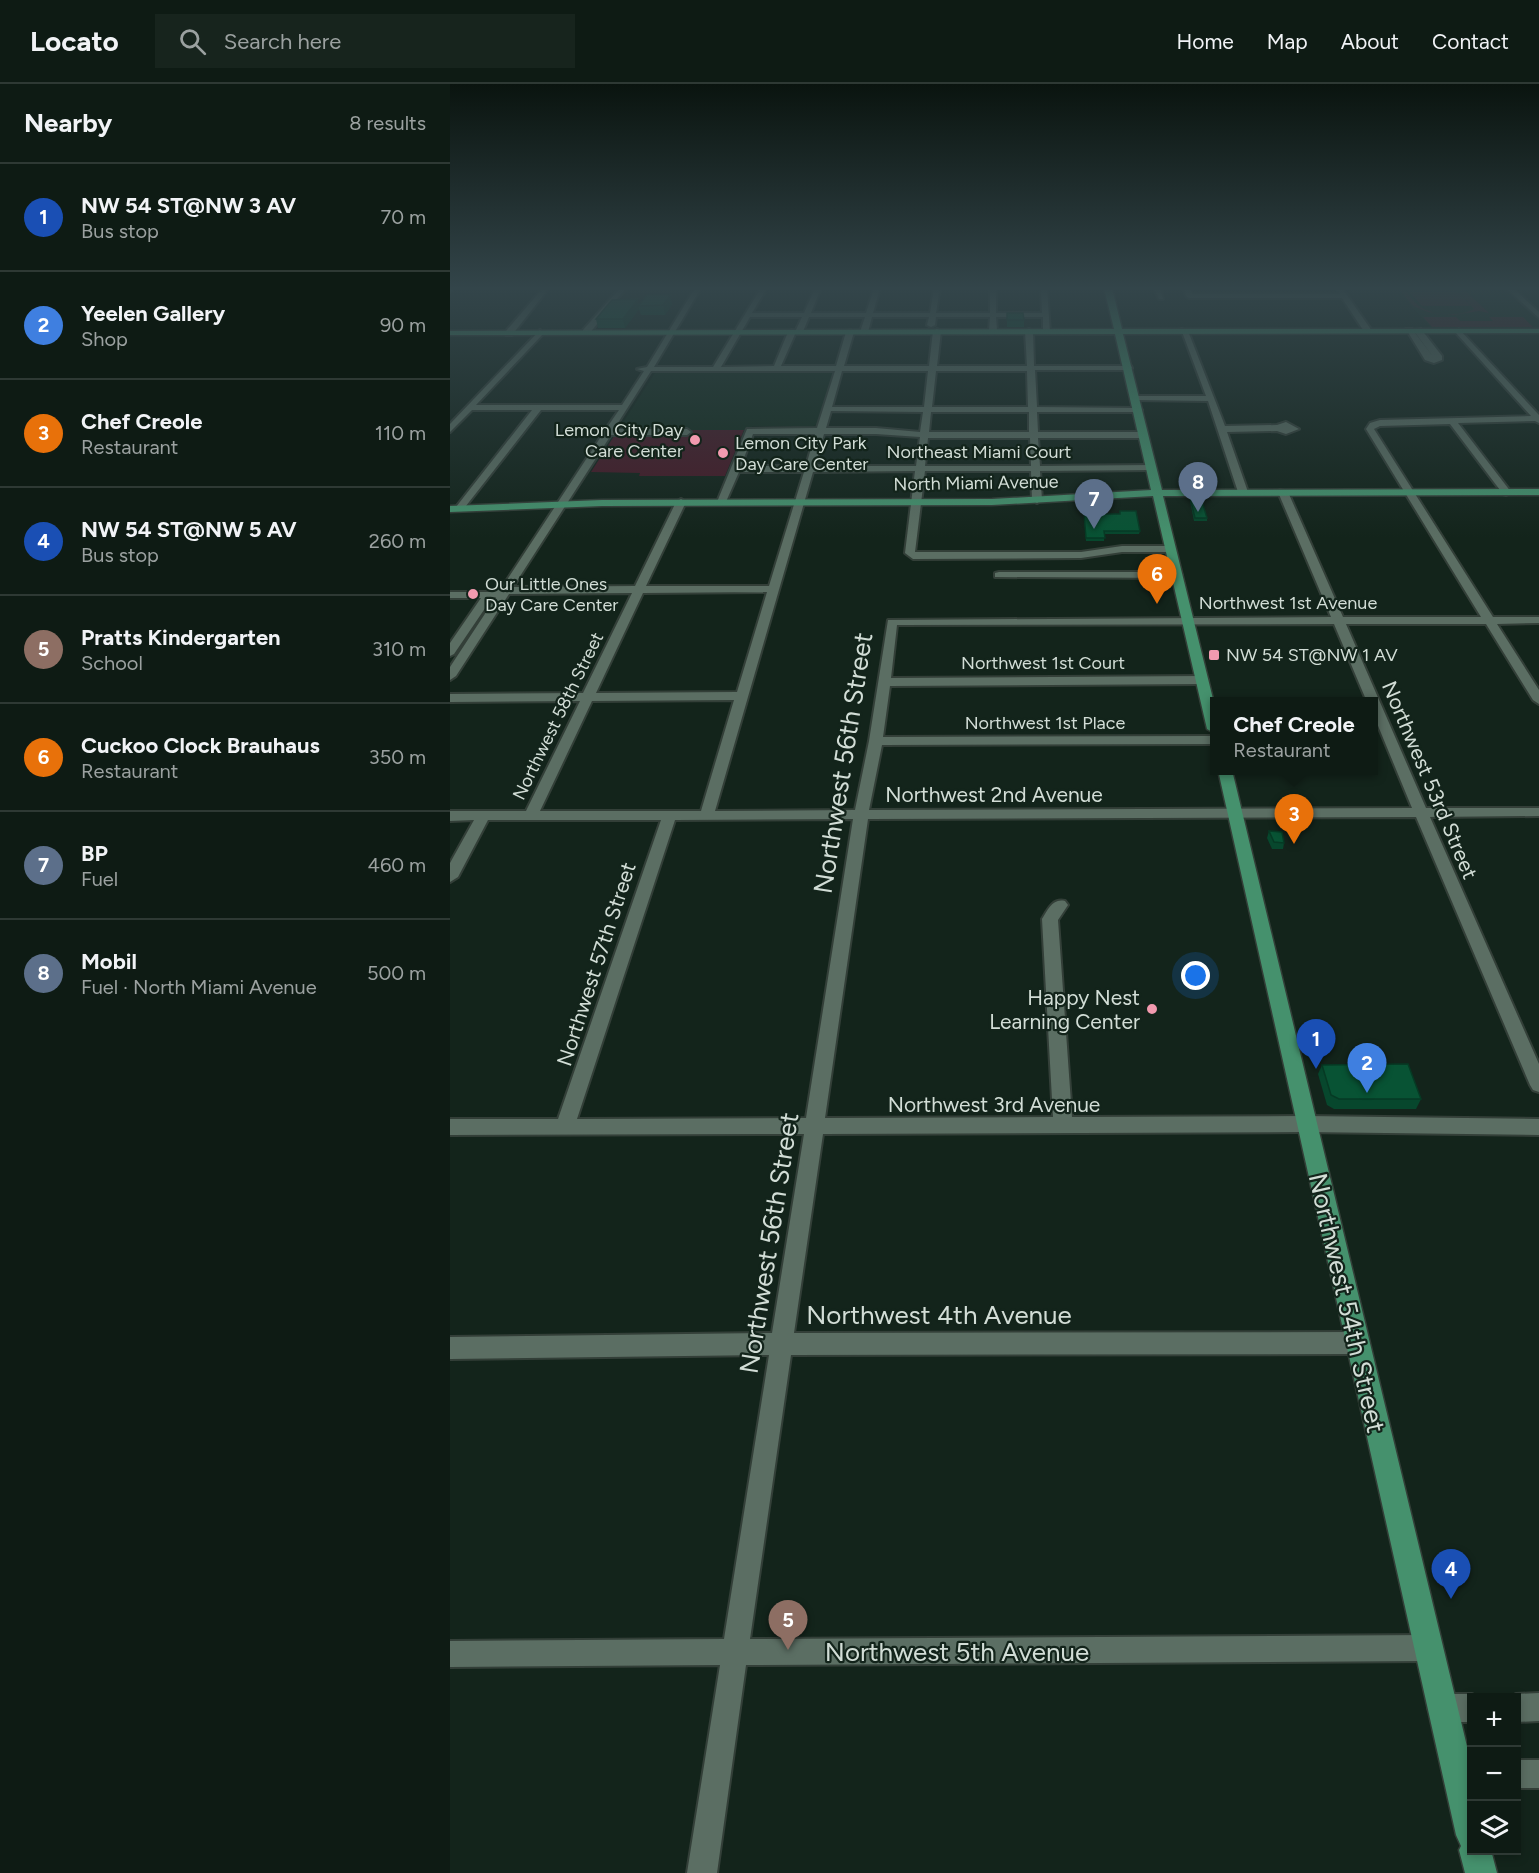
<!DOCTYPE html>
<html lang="en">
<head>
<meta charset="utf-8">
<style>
	body { margin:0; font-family:Figtree,sans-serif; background:#17241d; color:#f1f3f6 }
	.controls { position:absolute; right:18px; bottom:18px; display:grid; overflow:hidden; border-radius:0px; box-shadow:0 3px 9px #0003 }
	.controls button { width:54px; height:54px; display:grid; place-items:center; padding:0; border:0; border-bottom:2px solid #2e3934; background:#0e1b14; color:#f1f3f6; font:30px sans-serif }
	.you { position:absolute; left:746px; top:892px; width:21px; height:21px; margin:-15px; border:4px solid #fff; border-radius:50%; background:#1a73e8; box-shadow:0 0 0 9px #1a73e833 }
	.badge { display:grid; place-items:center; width:39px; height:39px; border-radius:50%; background:#1a73e8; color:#fff; font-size:20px; font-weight:700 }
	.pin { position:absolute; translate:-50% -50px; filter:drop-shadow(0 2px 3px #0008) }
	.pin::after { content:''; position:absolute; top:32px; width:21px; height:18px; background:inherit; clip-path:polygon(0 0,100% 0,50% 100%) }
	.popup { position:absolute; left:760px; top:613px; width:168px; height:78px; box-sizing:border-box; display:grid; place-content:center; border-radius:0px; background:#0e1b14; filter:drop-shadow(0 2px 4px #0005); font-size:20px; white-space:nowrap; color:#9ba1a0 }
	.popup b { font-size:22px; color:#f1f3f6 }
	.popup::after { content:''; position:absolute; left:50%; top:100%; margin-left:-12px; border:12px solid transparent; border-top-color:#0e1b14 }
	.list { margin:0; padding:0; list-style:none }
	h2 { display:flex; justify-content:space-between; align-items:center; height:78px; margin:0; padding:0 24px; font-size:26px }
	h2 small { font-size:20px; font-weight:400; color:#9ba1a0 }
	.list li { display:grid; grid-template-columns:39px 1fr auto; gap:18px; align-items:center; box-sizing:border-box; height:108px; padding:0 24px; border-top:2px solid #2e3934 }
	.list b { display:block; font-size:22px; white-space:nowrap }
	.list p { margin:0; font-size:20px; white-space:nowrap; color:#9ba1a0 }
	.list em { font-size:20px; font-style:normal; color:#9ba1a0 }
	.icon { flex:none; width:33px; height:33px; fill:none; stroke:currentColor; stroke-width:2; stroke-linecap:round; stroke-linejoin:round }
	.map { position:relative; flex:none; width:1089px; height:1789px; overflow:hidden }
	header { display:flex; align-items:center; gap:36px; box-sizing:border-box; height:84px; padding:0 30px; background:#0e1b14; border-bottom:2px solid #2e3934 }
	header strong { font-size:28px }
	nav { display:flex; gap:33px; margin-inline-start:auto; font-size:21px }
	.search { width:420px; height:54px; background:#17241d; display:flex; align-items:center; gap:15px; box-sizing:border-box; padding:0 21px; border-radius:0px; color:#9ba1a0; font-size:22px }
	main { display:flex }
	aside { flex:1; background:#0e1b14 }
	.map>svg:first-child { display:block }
</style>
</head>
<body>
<header>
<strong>Locato</strong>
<div class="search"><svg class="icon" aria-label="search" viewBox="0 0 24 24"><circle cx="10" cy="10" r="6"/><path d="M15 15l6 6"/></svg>Search here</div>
<nav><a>Home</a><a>Map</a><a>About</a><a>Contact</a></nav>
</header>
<main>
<aside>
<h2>Nearby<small>8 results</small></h2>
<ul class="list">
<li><span class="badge" style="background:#1a4fb4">1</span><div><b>NW 54 ST@NW 3 AV</b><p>Bus stop</p></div><em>70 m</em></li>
<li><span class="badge" style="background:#3f7fe0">2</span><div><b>Yeelen Gallery</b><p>Shop</p></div><em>90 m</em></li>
<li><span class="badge" style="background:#e8710a">3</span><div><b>Chef Creole</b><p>Restaurant</p></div><em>110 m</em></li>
<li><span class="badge" style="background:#1a4fb4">4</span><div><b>NW 54 ST@NW 5 AV</b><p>Bus stop</p></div><em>260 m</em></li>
<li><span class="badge" style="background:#8d6e63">5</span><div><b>Pratts Kindergarten</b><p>School</p></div><em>310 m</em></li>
<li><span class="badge" style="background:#e8710a">6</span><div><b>Cuckoo Clock Brauhaus</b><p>Restaurant</p></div><em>350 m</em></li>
<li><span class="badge" style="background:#5c6f8a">7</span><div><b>BP</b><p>Fuel</p></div><em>460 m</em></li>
<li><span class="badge" style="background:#5c6f8a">8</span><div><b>Mobil</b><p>Fuel · North Miami Avenue</p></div><em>500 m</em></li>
</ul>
</aside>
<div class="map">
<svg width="1089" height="1789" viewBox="0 0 1089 1789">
	<rect width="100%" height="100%" fill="#13241b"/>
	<g fill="#142c1f">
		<polygon points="945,204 1089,204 1089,243 980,243"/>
		<polygon points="380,286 383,288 367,340 363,342 303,342 294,346 168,346 205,289 211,287"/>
	</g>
	<g fill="#461a27">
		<path d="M948 204H953C958 210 963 217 969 222 982 232 1011 233 1024 225L1006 204H1012L1039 229 1029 227 1003 231 978 228 963 222Z"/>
		<polygon points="956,204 1004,204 1021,222 972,222"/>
		<polygon points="973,233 1006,233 1010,237 1043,237 1039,233 1073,233 1083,243 982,243"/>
		<polygon points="168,346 294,346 275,392 189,392 190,389 141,388"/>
	</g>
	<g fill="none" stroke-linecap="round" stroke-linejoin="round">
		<defs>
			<g id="minor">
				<polygon points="93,204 99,204 62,251 56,251 56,247"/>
				<polygon points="170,204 176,204 139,250 133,250 133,246"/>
				<path d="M245 204H251L204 283H263L311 204H317L302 229H354L365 204H371L361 229H416L424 204H430L423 229H480L484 204H490L486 229H540V204H546V229H592L591 204H597L600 249 593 247V233H546L547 247 543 249 539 247 540 233H486L485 241 481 243 477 241 479 233H422L418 248 414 250 410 248 415 233H359L352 250 346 248 331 282H386L396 248 400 246 404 248 394 282H479L483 247 487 245 491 247 487 282H577L575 247 579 245 583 247 584 282H681L682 284 678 286H585L587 323 688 324 692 326 688 328H587L588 348H693L697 351 693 354H588L590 382 701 381 704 382V386L590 387 592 416 587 419 582 416 581 387H475L465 468H631L672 462H720L725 465 720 468H672L631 474 463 475 455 469 465 387 363 388 265 727 405 726 419 657 438 536 881 533 828 408 830 406 838 408 893 533H1031L916 345 920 339 930 336 1081 332 1006 249 1009 245 1089 331V339L1085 337 1008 339 1061 408 1056 411 1053 410 1000 340 930 342 924 345 1043 533H1089V539L1047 540 1089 606V620L1083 616 1036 540H896L976 724H1089V732L980 733 1089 980V1008L1083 1006 1080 1001 966 733 418 735 375 1034 603 1033 592 835C598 825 603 814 615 817L618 821 608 836 622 1033 855 1032 1089 1035V1051L855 1048 373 1050 344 1249 906 1248 914 1251 917 1259 914 1267 906 1270 341 1271 300 1555 978 1551 987 1555 991 1564 987 1573 978 1577 296 1581 267 1789H237L270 1581 0 1583V1557L274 1555 319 1271 0 1275V1253L322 1249 354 1050 0 1051V1035H108L211 736H38L8 793 0 798V779L24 736 0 737V727H76L130 617 0 618V610L133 609 182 509 59 510 6 592 0 596V583L46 513 42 514 4 570 0 572V559L31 514H0V508H39L51 505 152 351 147 348 156 345 169 326H91L12 427H6V423L82 326H22L0 348V340L90 246 93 250 26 321H172L194 287 187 285 197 283ZM300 233H352L345 248 342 246 338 248 324 282 271 283ZM201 287H385L367 344 297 345 267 418 275 420 289 388H354L319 502H196L236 418 231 415 226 418 185 502 63 503 161 351H237L241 348 237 345H164ZM392 287H478L474 323H382ZM486 287H577L578 323H482ZM381 327 473 328 470 348 426 344H376ZM481 328H579V348H479ZM303 350H365L356 382H291ZM374 350H426L470 353 466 382H365ZM478 354H580L581 382H475ZM317 508 287 608 146 609 193 509ZM884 540 917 618H924V632L962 724 419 726 432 661 764 660V652L433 653 440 602 752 600 758 596 752 592 441 594 447 541ZM284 616 251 727H90L142 617ZM403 735 356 1034 127 1035 225 736Z"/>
				<polygon points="704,204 710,204 713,215 709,215"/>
				<polygon points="734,204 740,204 742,210 890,210 886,204 892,204 922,247 915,249 892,214 739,214 736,212"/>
				<polygon points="1056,204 1063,204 1089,228 1089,234"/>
				<polygon points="731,245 738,247 775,342 827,341 836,338 849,345 836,350 827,347 777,348 798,408 796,410 788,408 758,317 685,316 681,314 685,312 756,312"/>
				<polygon points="956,245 962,245 984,274 964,247 971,245 992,272 992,276 984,279 975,276"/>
				<polygon points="549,488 727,488 732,491 727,494 545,493 545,489"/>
				<polygon points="1089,1609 1089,1637 1066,1638 1066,1614 1059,1614 1066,1610"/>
				<polygon points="992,1610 1022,1610 1029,1614 1022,1614 1022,1638 992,1638 982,1634 978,1624 982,1614"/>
				<rect x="1066" y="1676" width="23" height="28"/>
			</g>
			<g id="major">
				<polygon points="0,204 6,204 0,208"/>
				<polygon points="654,204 662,204 672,245 1089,245 1089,249 673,250 712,406 1089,405 1089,411 713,412 764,619 764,649 757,645 703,412 542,421 152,422 0,428 0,422 152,416 542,415 701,406 665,250 0,251 0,247 664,245"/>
				<polygon points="768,686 782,686 1022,1683 1022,1766 1041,1766 1047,1789 1015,1789 1009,1766 1011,1762 1006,1751"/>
			</g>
		</defs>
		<use href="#minor" stroke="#333f38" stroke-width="4"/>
		<use href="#major" stroke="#333f38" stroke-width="3"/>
		<use href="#minor" fill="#5b6e63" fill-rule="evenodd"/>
		<use href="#major" fill="#45916d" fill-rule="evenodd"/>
	</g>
	<g fill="#07472d">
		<polygon points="222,220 215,231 191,231 189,225 175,244 148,244 146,235 189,221"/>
		<polygon points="557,229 574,236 574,243 557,243"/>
		<polygon points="740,414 757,434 757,437 744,437 740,417"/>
		<polygon points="634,430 670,430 690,447 689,450 654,450 654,457 636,457"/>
		<polygon points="819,747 834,759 833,765 822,765 817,754"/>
		<polygon points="872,981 971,1015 966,1025 884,1025 877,1021 868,990"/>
	</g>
	<g fill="#063a24">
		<polygon points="220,211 222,220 215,231 213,221"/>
		<polygon points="188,215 189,225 175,244 173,235"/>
	</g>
	<g fill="#085334" stroke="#063a24" stroke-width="1.5">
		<polygon points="197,211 220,211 213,221 188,222"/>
		<polygon points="188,215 173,235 146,235 162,216"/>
		<polygon points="557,229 573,229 574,236 557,236"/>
		<polygon points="740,414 751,414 757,434 745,434"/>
		<polygon points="670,427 686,427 690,447 654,447 655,454 636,454 634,430 670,430"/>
		<polygon points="819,747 832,748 834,759 824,758"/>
		<polygon points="958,980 971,1015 889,1015 881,1011 872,981"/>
	</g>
	<linearGradient id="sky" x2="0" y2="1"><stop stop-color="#0a140f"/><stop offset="0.45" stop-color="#33454a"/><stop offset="1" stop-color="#33454a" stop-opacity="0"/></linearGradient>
	<rect width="1089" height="454" fill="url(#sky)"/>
	<g fill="#f29aaf" stroke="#13241b" stroke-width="2">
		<circle cx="245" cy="356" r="6"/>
		<circle cx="273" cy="369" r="6"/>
		<circle cx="23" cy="510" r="6"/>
		<rect x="758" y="565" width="12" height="12" rx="3"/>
		<circle cx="702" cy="925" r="6"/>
	</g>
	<g text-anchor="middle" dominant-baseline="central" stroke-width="4.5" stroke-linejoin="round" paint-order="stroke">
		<g font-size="18" fill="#d2ddd6" stroke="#13241b" text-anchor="start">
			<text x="233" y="346" text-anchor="end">Lemon City Day<tspan x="233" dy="21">Care Center</tspan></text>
			<text x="285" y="359">Lemon City Park<tspan x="285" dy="21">Day Care Center</tspan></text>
			<text x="35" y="500">Our Little Ones<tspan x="35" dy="21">Day Care Center</tspan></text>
			<text x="776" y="571">NW 54 ST@NW 1 AV</text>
		</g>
		<g font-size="18" fill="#d2ddd6" stroke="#13241b">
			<text x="529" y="368">Northeast Miami Court</text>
			<text transform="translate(526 399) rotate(-1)">North Miami Avenue</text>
			<text x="838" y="519">Northwest 1st Avenue</text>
			<text x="593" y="579">Northwest 1st Court</text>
			<text transform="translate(108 632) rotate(-64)">Northwest 58th Street</text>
			<text x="595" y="639">Northwest 1st Place</text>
		</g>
		<g font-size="21" fill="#d2ddd6" stroke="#13241b">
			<text transform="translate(980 696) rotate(67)">Northwest 53rd Street</text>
			<text x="544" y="710">Northwest 2nd Avenue</text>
			<text transform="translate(146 880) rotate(-72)">Northwest 57th Street</text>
			<text x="544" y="1020">Northwest 3rd Avenue</text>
		</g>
		<g font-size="21" fill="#d2ddd6" stroke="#13241b" text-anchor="end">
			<text x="690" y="913">Happy Nest<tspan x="690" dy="24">Learning Center</tspan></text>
		</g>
		<g font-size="26" fill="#d2ddd6" stroke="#13241b">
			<text transform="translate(393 679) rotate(-81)">Northwest 56th Street</text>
			<text transform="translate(319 1159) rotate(-81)">Northwest 56th Street</text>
			<text transform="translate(897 1219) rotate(77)">Northwest 54th Street</text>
			<text x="489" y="1231">Northwest 4th Avenue</text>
			<text x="507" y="1568">Northwest 5th Avenue</text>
		</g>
	</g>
</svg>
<div class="controls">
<button>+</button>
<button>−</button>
<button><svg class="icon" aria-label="layers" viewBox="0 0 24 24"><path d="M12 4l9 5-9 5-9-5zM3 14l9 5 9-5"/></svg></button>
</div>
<div class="you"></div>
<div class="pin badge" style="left:866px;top:985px;background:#1a4fb4">1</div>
<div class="pin badge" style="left:917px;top:1009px;background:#3f7fe0">2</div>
<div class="pin badge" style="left:844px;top:760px;background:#e8710a">3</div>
<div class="popup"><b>Chef Creole</b>Restaurant</div>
<div class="pin badge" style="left:1001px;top:1515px;background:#1a4fb4">4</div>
<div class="pin badge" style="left:338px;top:1566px;background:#8d6e63">5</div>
<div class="pin badge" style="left:707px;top:520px;background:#e8710a">6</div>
<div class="pin badge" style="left:644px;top:445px;background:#5c6f8a">7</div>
<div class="pin badge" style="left:748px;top:428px;background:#5c6f8a">8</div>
</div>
</main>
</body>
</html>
